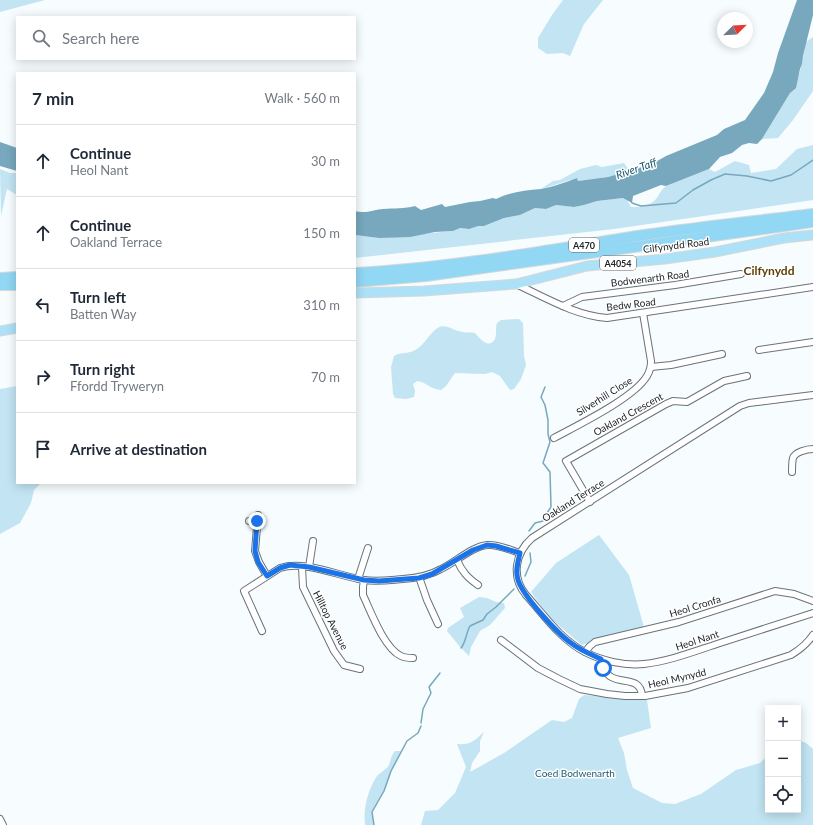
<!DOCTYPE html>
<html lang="en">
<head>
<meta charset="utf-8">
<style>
	body { margin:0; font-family:Lato,sans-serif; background:#f2f2f3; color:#1f2937 }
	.controls { position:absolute; right:12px; bottom:12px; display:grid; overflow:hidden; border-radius:0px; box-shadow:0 2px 10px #0003 }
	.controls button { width:36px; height:36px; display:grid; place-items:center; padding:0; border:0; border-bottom:1px solid #e0e1e3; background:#fff; color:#1f2937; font:20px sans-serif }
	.compass { position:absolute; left:717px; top:12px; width:36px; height:36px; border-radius:50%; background:#fff; box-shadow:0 2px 10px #0003; rotate:66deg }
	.stop { position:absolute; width:12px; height:12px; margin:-9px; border:3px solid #1a73e8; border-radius:50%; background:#fff }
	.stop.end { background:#1a73e8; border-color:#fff; box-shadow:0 1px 4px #0008 }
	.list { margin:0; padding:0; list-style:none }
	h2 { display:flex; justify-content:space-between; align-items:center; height:52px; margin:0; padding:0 16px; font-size:17px }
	h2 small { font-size:13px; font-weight:400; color:#747a83 }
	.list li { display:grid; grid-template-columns:26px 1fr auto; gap:12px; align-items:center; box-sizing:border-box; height:72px; padding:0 16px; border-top:1px solid #e0e1e3 }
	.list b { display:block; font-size:15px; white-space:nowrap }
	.list p { margin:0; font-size:13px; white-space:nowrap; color:#747a83 }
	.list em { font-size:13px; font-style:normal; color:#747a83 }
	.icon { flex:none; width:22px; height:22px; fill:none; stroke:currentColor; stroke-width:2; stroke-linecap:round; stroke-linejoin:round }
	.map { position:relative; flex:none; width:813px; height:825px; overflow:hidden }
	.search { position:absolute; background:#fff; box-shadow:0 2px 10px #0003; left:16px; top:16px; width:340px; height:44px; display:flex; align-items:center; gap:10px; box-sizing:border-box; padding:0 14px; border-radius:0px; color:#747a83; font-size:15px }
	.panel { position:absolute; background:#fff; box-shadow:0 2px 10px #0003; left:16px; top:72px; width:340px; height:412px; border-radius:0px }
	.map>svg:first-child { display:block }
</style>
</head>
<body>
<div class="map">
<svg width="813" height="825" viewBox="0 0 813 825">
	<rect width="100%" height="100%" fill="#f7fcfe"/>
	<g fill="#c2e4f3">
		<polygon points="0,0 45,0 0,12"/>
		<polygon points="563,0 603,0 584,24 570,56 563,53 547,54 538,48 538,38 552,15"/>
		<path d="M813 37V91L793 120 778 138 762 139 790 93C800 83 803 56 806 42Z"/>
		<path d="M813 145V200L614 229 355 258V235L379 238 453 231 460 228 469 229 478 225 484 226 504 218 520 215 535 208 546 209 556 205 574 207 584 205 597 201 623 198 627 200 631 207C639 207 649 207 656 199 660 194 660 191 666 186L709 169 715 172 735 161 749 165 751 173 776 169 797 149Z"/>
		<polygon points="624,163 628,169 638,168 608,177 578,181 577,178 541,189 553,181 560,180 580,169 596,165 602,167"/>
		<polygon points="0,169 10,173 17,173 17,195 7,189 1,216"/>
		<path d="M519 319 523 323 524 356 526 365 521 379 514 389 510 390 500 376 492 372 485 374 455 373 446 386 441 390C429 389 427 382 417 381L413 384 415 391 414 397 406 399 395 398 393 394 391 367 394 356C402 351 408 355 417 349 424 344 426 339 432 333 443 320 449 329 462 332 466 333 470 332 475 333 479 338 489 350 495 339 497 334 495 328 497 323L501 320Z"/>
		<polygon points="17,386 17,483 43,483 40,484 34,490 31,503 20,523 0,534 0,389"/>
		<polygon points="599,535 629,575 644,627 582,645 550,618 531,592 556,563"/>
		<polygon points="479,597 487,598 496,602 504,603 505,608 490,625 480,631 471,647 469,656 461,648 447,631 448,628 464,617 460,608"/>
		<path d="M584 695 637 700H647L651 728 618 738 624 753 627 770 633 788 662 803 675 804 701 794 736 770 760 763 768 755V810H798V740L806 743 813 749V825H421L425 811 438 810 455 793 466 767 457 744C471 745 474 741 484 732L480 741V751L472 763 470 772 504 753 552 720 564 722 572 718 579 699Z"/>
		<path d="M395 751H401L391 771 384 791 372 812 374 825H365C363 808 368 790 377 776 381 772 386 770 389 765 391 760 391 755 395 751Z"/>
	</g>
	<g fill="#77a8bd">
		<path d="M797 0H813V15L803 56 802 64 800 69 796 88 790 93 762 139 757 144 749 143 742 145 732 153 720 157 709 169 666 186 661 185 633 196 632 203 623 198 597 201 584 205 574 207 556 205 546 209 535 208 520 215 504 218 484 226H478L469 229 460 228 453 231 435 232 410 237 379 238 355 235V211C367 214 372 210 383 209 394 208 404 209 415 206L421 210 442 204 445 207 470 202 480 201 493 198 496 199C510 192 526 190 541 189 553 187 566 182 577 178L578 181 608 177 652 164 666 156 717 135 724 129 745 120 764 93 773 72 778 53Z"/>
		<polygon points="0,142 17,148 17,171 0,166"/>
	</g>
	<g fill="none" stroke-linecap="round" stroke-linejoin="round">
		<g stroke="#77a8bd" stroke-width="1.5">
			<polyline points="631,201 632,203 641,206 676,203 693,190 711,180 725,174 747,176 771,181 791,175 813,160"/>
			<polyline points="529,531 535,523 543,521 545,516 551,507 550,472 543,463 550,442 548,434 548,420 545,405 541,397 545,387"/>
			<polyline points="525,576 531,562 530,553"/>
			<path d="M461 648C466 642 466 633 470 626L483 620 487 614 496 607 514 589"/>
			<polyline points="421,723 423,709 431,693 429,687 440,673"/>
			<polyline points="374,825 372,812 384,791 391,771 407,741 418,733 421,726"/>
		</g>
		<defs>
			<g id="minor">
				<path d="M516 284C544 297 576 316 607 318L813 287"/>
				<polyline points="563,306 582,297 675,285 741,274"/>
				<polyline points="759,350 813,342"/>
				<polyline points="651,367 671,365 722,354"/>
				<path d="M813 395 749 403 740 406 532 538C515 553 511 577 526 595 544 615 561 640 585 652 602 661 625 666 644 664 670 661 695 651 720 643 751 633 782 623 813 613"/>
				<path d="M554 438C578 425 634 398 647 376 650 371 651 366 651 361L643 313"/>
				<path d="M792 472C792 468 792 462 793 458 795 452 807 449 813 449"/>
				<polyline points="590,502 566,461 666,404 673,401 687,402 724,381 747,376"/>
				<polyline points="258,515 255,551 259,562 267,576"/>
				<polyline points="249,521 257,521"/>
				<path d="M457 560C462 572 468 578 478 585"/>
				<polyline points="302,567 303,587 334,651 344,665 360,669"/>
				<polyline points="309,567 313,541"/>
				<polyline points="419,577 427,600 438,624"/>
				<polyline points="358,579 368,548"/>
				<path d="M364 580 363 587V595C371 612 384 648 401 656 405 658 409 658 413 658"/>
				<path d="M262 631 244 591 280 568C305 560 338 576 364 580 377 582 390 580 403 579 417 578 429 576 441 569 456 562 471 547 487 545 498 544 510 550 520 553"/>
				<path d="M501 640 538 668 559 679 580 689 607 694 625 696H645L688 688 791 655C801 649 807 644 813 635"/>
				<polyline points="585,652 590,646 595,642 679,622 775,591 794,594 813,601"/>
				<path d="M601 659C606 694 640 669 642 696"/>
				<polyline points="0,819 3,825"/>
			</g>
			<g id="primary">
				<polyline points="355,293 424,291 516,284 587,266 665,259 715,252 784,238 813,235"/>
				<polyline points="0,331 17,328"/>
			</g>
			<g id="trunk">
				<path d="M355 273C452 268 548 250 644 235 700 227 757 221 813 214"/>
				<polyline points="0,278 17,277"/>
				<polyline points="355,282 426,276 813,222"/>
				<polyline points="0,285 17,285"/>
			</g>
		</defs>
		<use href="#minor" stroke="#697378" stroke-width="8"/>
		<use href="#primary" stroke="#d7d8d8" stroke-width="11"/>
		<use href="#trunk" stroke="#d7d8d8" stroke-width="12"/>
		<use href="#minor" stroke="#fff" stroke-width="6"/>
		<use href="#primary" stroke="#ade1f7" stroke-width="9"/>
		<use href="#trunk" stroke="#92d7f4" stroke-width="10"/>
	</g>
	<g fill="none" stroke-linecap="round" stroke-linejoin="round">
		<path stroke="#1a73e8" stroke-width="5" d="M257 521 255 551 258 562 267 576 280 568 290 565 309 567 364 580 379 581 419 578 432 574 473 550 487 545 496 546 520 553C518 562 515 571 518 580 523 596 557 633 571 643 580 650 590 654 601 659L603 668"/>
	</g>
	<g text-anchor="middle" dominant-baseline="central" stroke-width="3" stroke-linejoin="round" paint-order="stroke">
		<g fill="#fff" stroke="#636667" stroke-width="1">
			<rect x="569" y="238" width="30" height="14" rx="3"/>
			<rect x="600" y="256" width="36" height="14" rx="3"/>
		</g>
		<g font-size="9" font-weight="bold" fill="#202426">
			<text x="584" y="245">A470</text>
			<text x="618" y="263">A4054</text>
		</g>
		<g font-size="10" fill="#202426" stroke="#fff">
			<text transform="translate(676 245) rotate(-7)">Cilfynydd Road</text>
			<text transform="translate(650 278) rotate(-7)">Bodwenarth Road</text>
			<text transform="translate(631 304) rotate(-7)">Bedw Road</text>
			<text transform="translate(604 396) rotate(-32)">Silverhill Close</text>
			<text transform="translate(628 414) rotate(-29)">Oakland Crescent</text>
			<text transform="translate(573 500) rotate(-32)">Oakland Terrace</text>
			<text transform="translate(695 606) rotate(-17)">Heol Cronfa</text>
			<text transform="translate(331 620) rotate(63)">Hilltop Avenue</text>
			<text transform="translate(697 640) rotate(-18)">Heol Nant</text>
			<text transform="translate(677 678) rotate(-13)">Heol Mynydd</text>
		</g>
		<g font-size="10" fill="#1d5b72" stroke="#fff">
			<text x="575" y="773">Coed Bodwenarth</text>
		</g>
		<g font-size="11" font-style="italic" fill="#14546b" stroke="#fff">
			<text transform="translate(636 168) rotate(-19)">River Taff</text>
		</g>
		<g font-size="12" font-weight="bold" fill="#5e4005" stroke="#fff">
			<text x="769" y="270">Cilfynydd</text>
		</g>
	</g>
</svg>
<div class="controls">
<button>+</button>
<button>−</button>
<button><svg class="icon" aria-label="locate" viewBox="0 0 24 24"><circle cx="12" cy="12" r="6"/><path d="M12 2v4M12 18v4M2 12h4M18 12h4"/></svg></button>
</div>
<svg class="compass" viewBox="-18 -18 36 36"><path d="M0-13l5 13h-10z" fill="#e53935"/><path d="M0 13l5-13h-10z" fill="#747a83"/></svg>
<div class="stop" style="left:603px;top:668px"></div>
<div class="stop end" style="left:257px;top:521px"></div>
<div class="search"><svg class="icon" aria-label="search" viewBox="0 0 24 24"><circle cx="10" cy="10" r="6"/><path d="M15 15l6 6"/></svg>Search here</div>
<section class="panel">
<h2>7 min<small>Walk · 560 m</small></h2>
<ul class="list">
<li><svg class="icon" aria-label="ahead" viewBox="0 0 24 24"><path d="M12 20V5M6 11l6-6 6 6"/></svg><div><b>Continue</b><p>Heol Nant</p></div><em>30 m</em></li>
<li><svg class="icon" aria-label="ahead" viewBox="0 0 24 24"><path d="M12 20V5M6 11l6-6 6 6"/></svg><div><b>Continue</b><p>Oakland Terrace</p></div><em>150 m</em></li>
<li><svg class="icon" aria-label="left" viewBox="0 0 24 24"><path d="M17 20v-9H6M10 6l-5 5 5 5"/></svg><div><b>Turn left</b><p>Batten Way</p></div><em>310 m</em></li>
<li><svg class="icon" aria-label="right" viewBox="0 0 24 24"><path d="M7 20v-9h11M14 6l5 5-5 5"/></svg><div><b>Turn right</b><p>Ffordd Tryweryn</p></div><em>70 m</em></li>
<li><svg class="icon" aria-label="arrive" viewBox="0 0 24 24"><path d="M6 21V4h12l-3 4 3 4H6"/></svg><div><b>Arrive at destination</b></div></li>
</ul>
</section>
</div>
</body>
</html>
